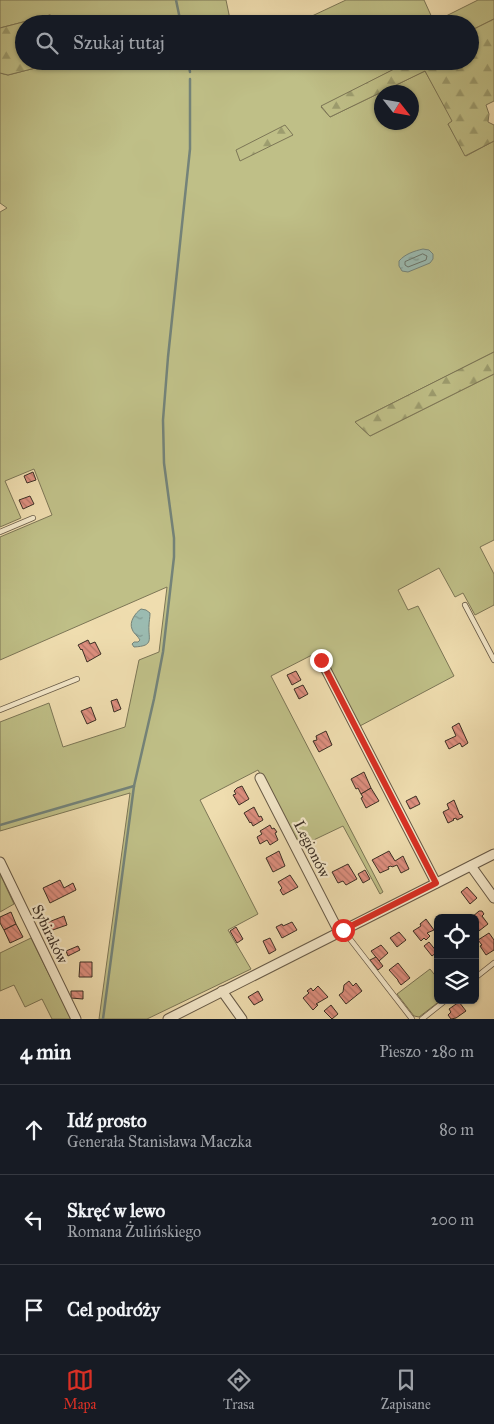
<!DOCTYPE html>
<html lang="pl">
<head>
<meta charset="utf-8">
<style>
	body { margin:0; font-family:"IM FELL Great Primer",serif; background:#242831; color:#f1f3f6 }
	.controls { position:absolute; right:15px; bottom:15px; display:grid; overflow:hidden; border-radius:8px; box-shadow:0 1px 4px #0004 }
	.controls button { width:45px; height:45px; display:grid; place-items:center; padding:0; border:0; border-bottom:1px solid #363941; background:#171b24; color:#f1f3f6; font:25px sans-serif }
	.compass { position:absolute; left:374px; top:85px; width:45px; height:45px; border-radius:50%; background:#171b24; box-shadow:0 1px 4px #0004; rotate:121deg }
	.stop { position:absolute; width:15px; height:15px; margin:-11px; border:4px solid #d93025; border-radius:50%; background:#fff }
	.stop.end { background:#d93025; border-color:#fff; box-shadow:0 1px 5px #0008 }
	.list { margin:0; padding:0; list-style:none }
	h2 { display:flex; justify-content:space-between; align-items:center; height:65px; margin:0; padding:0 20px; font-size:21px }
	h2 small { font-size:16px; font-weight:400; color:#9ea1a6 }
	.list li { display:grid; grid-template-columns:32px 1fr auto; gap:15px; align-items:center; box-sizing:border-box; height:90px; padding:0 20px; border-top:1px solid #363941 }
	.list b { display:block; font-size:19px; white-space:nowrap }
	.list p { margin:0; font-size:16px; white-space:nowrap; color:#9ea1a6 }
	.list em { font-size:16px; font-style:normal; color:#9ea1a6 }
	.icon { flex:none; width:28px; height:28px; fill:none; stroke:currentColor; stroke-width:2; stroke-linecap:round; stroke-linejoin:round }
	.map { position:relative; flex:none; width:494px; height:1019px; overflow:hidden }
	.search { position:absolute; background:#171b24; box-shadow:0 1px 4px #0004; left:15px; right:15px; top:15px; height:55px; display:flex; align-items:center; gap:12px; box-sizing:border-box; padding:0 18px; border-radius:28px; color:#9ea1a6; font-size:19px }
	.sheet { height:335px; background:#171b24 }
	nav { display:flex; justify-content:space-around; align-items:center; box-sizing:border-box; height:70px; border-top:1px solid #363941; background:#171b24; font-size:14px; color:#9ea1a6 }
	nav a { display:grid; justify-items:center; gap:2px }
	nav .on { color:#d93025 }
	.map>svg:first-child { display:block }
</style>
</head>
<body>
<div class="map">
<svg width="494" height="1019" viewBox="0 0 494 1019">
	<defs>
		<pattern id="forest-firs" width="22" height="20" patternUnits="userSpaceOnUse" patternTransform="scale(1.25)"><rect width="22" height="20" fill="#bfbf87"/><path d="M5 1l3.5 6h-7zM16 11l3.5 6h-7z" fill="#9c9c6e"/></pattern>
		<pattern id="water-ripples" width="26" height="14" patternUnits="userSpaceOnUse" patternTransform="scale(1.25)"><rect width="26" height="14" fill="#9bbbb1"/><path d="M2 4q2-2 4 0t4 0M15 11q2-2 4 0t4 0" fill="none" stroke="#7f9890"/></pattern>
		<pattern id="building-back-hatch" width="6" height="6" patternUnits="userSpaceOnUse" patternTransform="scale(1.25)"><rect width="6" height="6" fill="#de8f7f"/><path d="M-1 5l2 2M0 0l6 6M5-1l2 2" fill="none" stroke="#b57568"/></pattern>
	</defs>
	<rect width="100%" height="100%" fill="#efddaf"/>
	<filter id="stains"><feTurbulence type="fractalNoise" baseFrequency=".004" numOctaves="4"/><feColorMatrix values="0 0 0 0 .2 0 0 0 0 .09 0 0 0 0 .02 0 0 0 .5 -.17"/></filter>
	<radialGradient id="worn" r=".72"><stop offset=".6" stop-color="#630" stop-opacity="0"/><stop offset="1" stop-color="#630" stop-opacity=".3"/></radialGradient>
	<g fill="#bfbf87" stroke="#7c7656" fill-rule="evenodd">
		<polygon points="0,0 226,0 231,24 59,24 58,20 50,15 0,28"/>
		<polygon points="346,0 424,0 434,22 478,0 494,0 494,19 470,31 470,24 295,24"/>
		<path d="M56 61H410L321 107 330 117 425 71 453 121 448 124 466 156 494 141V352L355 422 370 436 494 374V540L480 547 494 574V605L475 615 463 593 455 597 439 568 398 590 408 610 418 606 454 676 358 727 320 653 310 656 271 676 383 892 380 894 343 826 299 847 258 770 200 800 258 914 228 930 251 969 147 1019H99L130 793 0 831V722L49 703 63 747 125 727 139 660 159 652 167 587 0 660V537L52 515 34 469 5 481 21 518 0 527V212L7 208 0 203V73L8 75 55 63ZM382 92H412V122H382Z"/>
		<polygon points="0,874 14,904 0,912"/>
		<polygon points="31,938 71,1019 52,1019 42,999 25,1007 14,985 0,991 0,953"/>
		<polygon points="430,969 438,979 438,1000 441,1000 419,1017 414,1016 397,994"/>
	</g>
	<g fill="url(#forest-firs)" stroke="#7c7656">
		<polygon points="50,15 58,20 59,24 24,24 24,61 56,61 55,63 8,75 0,73 0,28"/>
		<polygon points="494,19 494,101 486,105 489,114 488,122 494,125 494,141 465,156 448,124 452,121 425,71 330,117 321,106 410,61 470,61 470,31"/>
		<polygon points="285,125 293,135 240,161 236,150"/>
		<polygon points="494,352 494,374 370,436 355,422"/>
	</g>
	<g fill="url(#water-ripples)" stroke="#748379">
		<path d="M423 249 429 250 433 254V259L430 263 408 272 402 271 399 266V261C405 254 414 251 423 249Z"/>
		<path d="M141 609 146 610 150 613C150 618 149 621 149 625 148 639 155 646 134 647L132 644 134 642H138L140 640C138 636 133 633 132 629 129 622 135 613 141 609Z"/>
	</g>
	<g fill="none" stroke-linecap="round" stroke-linejoin="round">
		<polygon stroke="#6a746a" stroke-width="1" points="423,254 427,256 426,260 408,267 405,265 405,262"/>
		<g stroke="#748379" stroke-width="2.5">
			<polyline points="176,0 181,24"/>
			<polyline points="188,61 190,72"/>
			<polyline points="0,825 134,786"/>
			<polyline points="103,1019 134,786 154,699 163,652 174,557 174,538 164,463 163,420 168,357 190,149 190,79"/>
		</g>
	</g>
	<g fill="url(#building-back-hatch)" stroke="#3a2e24">
		<polygon points="33,472 36,480 27,483 24,476"/>
		<polygon points="30,496 34,504 23,509 19,500"/>
		<polygon points="88,640 90,644 95,642 101,654 87,662 82,649 81,650 78,645"/>
		<polygon points="296,671 301,680 292,685 287,675"/>
		<polygon points="303,685 308,694 299,699 294,689"/>
		<polygon points="117,699 121,709 114,712 111,701"/>
		<polygon points="91,707 96,720 87,724 81,711"/>
		<polygon points="459,723 468,743 462,747 460,743 449,749 445,741 456,736 452,727"/>
		<polygon points="326,731 332,745 319,752 313,741 317,740 316,736"/>
		<polygon points="364,772 371,788 361,794 358,788 356,789 351,779"/>
		<polygon points="242,786 249,799 239,805 233,795 236,794 234,791 237,788"/>
		<polygon points="371,788 379,801 366,808 361,798 363,797 361,794"/>
		<polygon points="416,796 420,804 410,809 406,801"/>
		<polygon points="454,800 460,815 461,814 463,817 457,820 456,818 453,819 454,820 448,823 443,812 449,809 447,804"/>
		<polygon points="254,807 259,817 261,816 263,820 253,826 251,822 250,823 244,813"/>
		<polygon points="270,825 272,829 274,828 277,832 275,833 278,840 270,845 267,840 260,844 257,837 262,834 260,831"/>
		<polygon points="279,851 285,866 273,872 266,858"/>
		<polygon points="389,851 395,861 403,856 409,869 401,873 397,865 392,867 391,866 388,867 389,869 380,873 372,860"/>
		<polygon points="348,864 357,879 346,885 343,881 338,883 332,872"/>
		<polygon points="365,870 370,879 363,883 358,874"/>
		<polygon points="290,875 298,887 283,895 280,890 282,888 278,882"/>
		<polygon points="60,880 64,888 73,883 76,890 50,903 43,888"/>
		<polygon points="467,887 477,898 470,904 461,892"/>
		<polygon points="479,911 482,911 484,914 482,916 488,924 475,934 475,918 471,918"/>
		<polygon points="11,912 16,924 4,930 0,923 0,917"/>
		<polygon points="64,916 67,925 44,933 41,925"/>
		<polygon points="426,919 434,930 427,933 430,936 426,940 424,938 421,941 413,931 421,926 420,924"/>
		<polygon points="292,922 297,930 282,938 276,927 282,924 283,926"/>
		<polygon points="16,924 23,937 10,943 4,930"/>
		<polygon points="236,927 243,939 237,943 230,931"/>
		<polygon points="399,932 406,940 397,947 390,938"/>
		<polygon points="489,933 494,940 494,950 486,955 480,946 482,945 478,940"/>
		<polygon points="270,938 276,950 269,954 263,941"/>
		<polygon points="429,942 437,952 432,956 424,946"/>
		<polygon points="381,945 388,953 379,961 371,951"/>
		<polygon points="78,946 80,950 68,956 66,951"/>
		<polygon points="376,957 383,966 378,970 370,960"/>
		<polygon points="80,962 92,962 92,977 79,977"/>
		<polygon points="398,963 410,978 401,985 398,981 398,980 389,970"/>
		<polygon points="349,981 353,986 356,983 362,991 346,1004 339,995 343,992 344,985"/>
		<polygon points="318,986 328,997 316,1004 318,1005 313,1010 303,998 309,993 307,991 311,988 313,991"/>
		<polygon points="71,991 83,991 83,999 71,998"/>
		<polygon points="258,991 263,1000 254,1005 248,997"/>
		<polygon points="459,1002 466,1011 456,1018 451,1019 448,1015 451,1012 449,1009"/>
		<polygon points="331,1005 338,1014 332,1019 324,1011"/>
	</g>
	<g fill="none" stroke-linecap="round" stroke-linejoin="round">
		<defs>
			<g id="service">
				<polyline points="0,532 33,518"/>
				<polyline points="465,605 494,660"/>
				<polyline points="0,710 77,679"/>
				<polyline points="343,930 412,1019"/>
				<polyline points="475,978 494,963"/>
				<polyline points="422,1019 446,1000"/>
			</g>
			<g id="minor">
				<polyline points="321,660 436,883"/>
				<polyline points="260,778 339,932"/>
				<polyline points="0,862 76,1019"/>
				<polyline points="471,866 494,898"/>
				<polyline points="222,991 242,1019"/>
				<polyline points="168,1019 494,854"/>
			</g>
		</defs>
		<use href="#service" stroke="#675a47" stroke-width="6"/>
		<use href="#minor" stroke="#675a47" stroke-width="11"/>
		<use href="#service" stroke="#f5e9cb" stroke-width="4.5"/>
		<use href="#minor" stroke="#f5e9cb" stroke-width="9"/>
	</g>
	<g fill="none" stroke-linecap="round" stroke-linejoin="round">
		<polyline stroke="#d93025" stroke-width="6" points="321,660 436,883 343,930"/>
	</g>
	<g text-anchor="middle" dominant-baseline="central" stroke-width="4.5" stroke-linejoin="round" paint-order="stroke">
		<g font-size="15" fill="#3a2e24" stroke="#f5e9cb">
			<text transform="translate(312 849) rotate(63)">Legionów</text>
			<text transform="translate(50 934) rotate(64)">Sybiraków</text>
		</g>
	</g>
	<rect width="100%" height="100%" filter="url(#stains)"/>
	<rect width="100%" height="100%" fill="url(#worn)"/>
</svg>
<div class="controls">
<button><svg class="icon" aria-label="locate" viewBox="0 0 24 24"><circle cx="12" cy="12" r="6"/><path d="M12 2v4M12 18v4M2 12h4M18 12h4"/></svg></button>
<button><svg class="icon" aria-label="layers" viewBox="0 0 24 24"><path d="M12 4l9 5-9 5-9-5zM3 14l9 5 9-5"/></svg></button>
</div>
<svg class="compass" viewBox="-18 -18 36 36"><path d="M0-13l5 13h-10z" fill="#e53935"/><path d="M0 13l5-13h-10z" fill="#9ea1a6"/></svg>
<div class="stop" style="left:343px;top:930px"></div>
<div class="stop end" style="left:321px;top:660px"></div>
<div class="search"><svg class="icon" aria-label="search" viewBox="0 0 24 24"><circle cx="10" cy="10" r="6"/><path d="M15 15l6 6"/></svg>Szukaj tutaj</div>
</div>
<section class="sheet">
<h2>4 min<small>Pieszo · 280 m</small></h2>
<ul class="list">
<li><svg class="icon" aria-label="ahead" viewBox="0 0 24 24"><path d="M12 20V5M6 11l6-6 6 6"/></svg><div><b>Idź prosto</b><p>Generała Stanisława Maczka</p></div><em>80 m</em></li>
<li><svg class="icon" aria-label="left" viewBox="0 0 24 24"><path d="M17 20v-9H6M10 6l-5 5 5 5"/></svg><div><b>Skręć w lewo</b><p>Romana Żulińskiego</p></div><em>200 m</em></li>
<li><svg class="icon" aria-label="arrive" viewBox="0 0 24 24"><path d="M6 21V4h12l-3 4 3 4H6"/></svg><div><b>Cel podróży</b></div></li>
</ul>
</section>
<nav>
<a class="on"><svg class="icon" aria-label="map" viewBox="0 0 24 24"><path d="M3 6l6-2 6 2 6-2v14l-6 2-6-2-6 2zM9 4v14M15 6v14"/></svg>Mapa</a>
<a><svg class="icon" aria-label="directions" viewBox="0 0 24 24"><path d="M12 3l9 9-9 9-9-9zM9 14v-3h6M13 9l2 2-2 2"/></svg>Trasa</a>
<a><svg class="icon" aria-label="saved" viewBox="0 0 24 24"><path d="M7 4h10v16l-5-4-5 4z"/></svg>Zapisane</a>
</nav>
</body>
</html>
